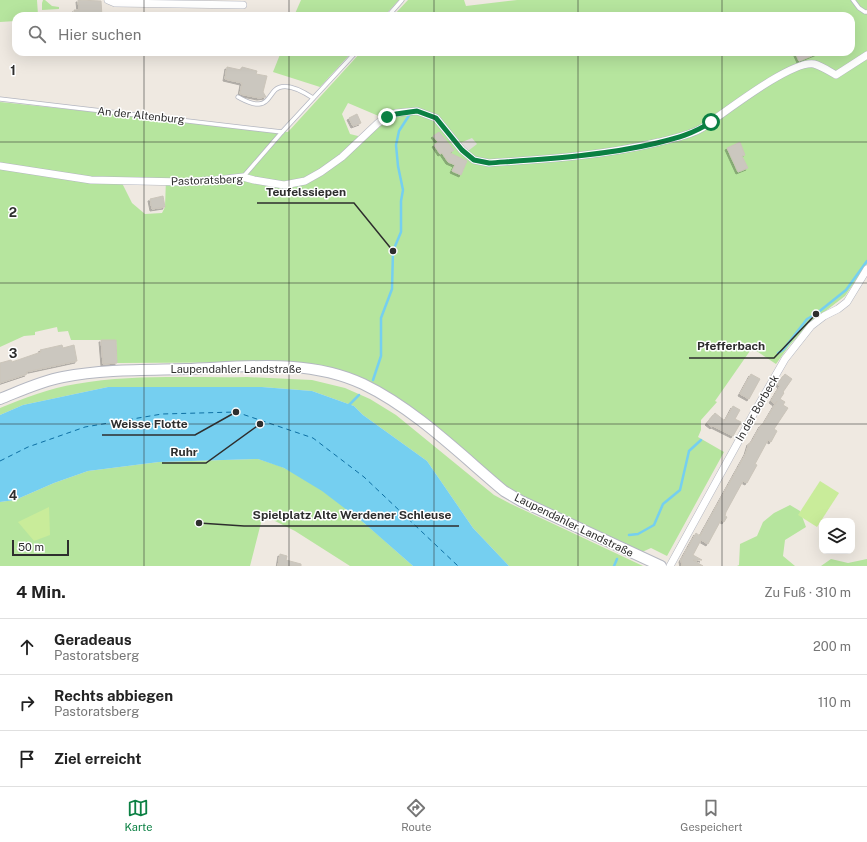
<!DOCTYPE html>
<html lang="de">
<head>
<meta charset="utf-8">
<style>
	body { margin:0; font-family:"Public Sans",sans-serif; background:#f6f6f6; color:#222 }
	.controls { position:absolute; right:12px; bottom:12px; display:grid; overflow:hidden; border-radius:8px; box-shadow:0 4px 16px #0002 }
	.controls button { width:36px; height:36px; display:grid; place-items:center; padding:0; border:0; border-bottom:1px solid #e0e0e0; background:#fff; color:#222; font:20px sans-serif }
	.scale { position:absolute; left:12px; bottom:10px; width:57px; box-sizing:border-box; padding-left:4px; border:2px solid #2e2e2e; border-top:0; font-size:11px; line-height:14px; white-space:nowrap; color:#2e2e2e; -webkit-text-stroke:3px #fff; paint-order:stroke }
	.stop { position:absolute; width:12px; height:12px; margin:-9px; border:3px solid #0b8043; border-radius:50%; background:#fff }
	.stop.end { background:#0b8043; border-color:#fff; box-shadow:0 1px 4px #0008 }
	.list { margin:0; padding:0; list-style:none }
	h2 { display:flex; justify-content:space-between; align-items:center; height:52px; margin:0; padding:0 16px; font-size:17px }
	h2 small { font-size:13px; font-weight:400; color:#767676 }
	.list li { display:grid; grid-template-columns:26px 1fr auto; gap:12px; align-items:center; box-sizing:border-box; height:56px; padding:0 16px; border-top:1px solid #e0e0e0 }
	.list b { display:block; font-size:15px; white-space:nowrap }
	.list p { margin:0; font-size:13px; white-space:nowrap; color:#767676 }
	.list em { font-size:13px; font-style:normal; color:#767676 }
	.icon { flex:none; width:22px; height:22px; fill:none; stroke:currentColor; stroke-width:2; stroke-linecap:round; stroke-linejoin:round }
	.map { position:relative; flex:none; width:867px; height:566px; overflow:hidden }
	.search { position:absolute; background:#fff; box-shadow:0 4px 16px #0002; left:12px; right:12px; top:12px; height:44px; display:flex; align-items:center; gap:10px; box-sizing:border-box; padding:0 14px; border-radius:12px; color:#767676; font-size:15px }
	.sheet { height:220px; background:#fff }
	nav { display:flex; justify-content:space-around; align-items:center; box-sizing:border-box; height:56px; border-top:1px solid #e0e0e0; background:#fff; font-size:11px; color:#767676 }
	nav a { display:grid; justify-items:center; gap:2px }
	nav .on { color:#0b8043 }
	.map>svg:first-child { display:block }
</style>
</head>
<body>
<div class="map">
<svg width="867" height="566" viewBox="0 0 867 566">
	<defs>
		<filter id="shadow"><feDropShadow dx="-2" dy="2" stdDeviation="0" flood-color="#0004"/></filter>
	</defs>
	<rect width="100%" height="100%" fill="#efe9e1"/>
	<g fill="#b6e59e" fill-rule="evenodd">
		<polygon points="0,0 37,0 38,15 16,16 16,21 0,22"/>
		<polygon points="43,0 45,0 52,6 59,7 59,9 42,10 42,3"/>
		<polygon points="301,0 399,0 384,16 294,16"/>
		<path d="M408 0H464L466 6 517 0H867V264L845 296 810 323 789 346 776 364 752 348 715 401 717 402 701 420V430L698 437 724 452 667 556 651 548 642 552 524 498 505 486 356 376 278 362 117 363 116 340H71L68 331 58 332 57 327 35 332V335L24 336 0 347V102L288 132 361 52H851V16H393ZM348 103 381 117 366 138 350 134 342 114ZM120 179H166L165 207 162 213 145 214 132 203Z"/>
		<polygon points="281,52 352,52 320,87 273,72"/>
		<path d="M247 377 312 380 345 388 370 399 396 415 494 495 511 504 643 566H509L473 528 427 461 363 415 354 406 312 391 262 387H108L23 405 0 415V408C25 398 50 388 76 384 132 374 191 378 247 377Z"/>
		<path d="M258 459C266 462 276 464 284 468 332 491 373 531 413 566H350L295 531 263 515 250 566H0V502L15 500 54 483 88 471 159 462Z"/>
		<polygon points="790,505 800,511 806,527 785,540 783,556 795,566 737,566 739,565 740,544 757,536 763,522 774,513"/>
		<polygon points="831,559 848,563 867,559 867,566 821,566"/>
	</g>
	<g fill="#c9ec9a">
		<polygon points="820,481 839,493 817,527 798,515"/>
		<polygon points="49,507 50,535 34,541 18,522"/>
	</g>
	<polygon fill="#dfdcd8" points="472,138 477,144 468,151 460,143"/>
	<polygon fill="#75cff0" points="108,387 262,387 312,391 354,406 363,415 427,461 473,528 509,566 413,566 364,523 322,491 284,468 258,459 159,462 88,471 54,483 15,500 0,502 0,415 23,405"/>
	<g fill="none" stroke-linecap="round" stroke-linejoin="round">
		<g stroke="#75cff0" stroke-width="2.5">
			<polyline points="778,353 783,350 807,319 816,314 846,290 867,261"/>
			<polyline points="373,380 381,356 381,318 392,289 393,251 401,232 401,201 403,190 398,166 396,145 399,131 410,114"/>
			<polyline points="348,406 359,395"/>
			<polyline points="629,535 638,534 654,525 663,504 680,490 689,451 701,440"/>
			<polyline points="614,566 617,559"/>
		</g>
		<polyline stroke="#0d6fa3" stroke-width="1" stroke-dasharray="5 4" stroke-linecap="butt" points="0,461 28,447 85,427 162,414 236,412 313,438 364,477 458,566"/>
	</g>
	<g fill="#cbc7bf" stroke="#cbc5ba" filter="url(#shadow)">
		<polygon points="78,0 101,1 102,16 75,16 74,10 79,10"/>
		<polygon points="795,52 821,52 799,61"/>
		<polygon points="227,67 241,70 242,67 257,71 256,74 267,76 263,92 266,97 259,98 240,94 242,83 225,79"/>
		<polygon points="357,114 361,123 353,126 349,118"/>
		<polygon points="439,132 454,150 450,153 467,161 461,175 452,171 455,165 448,162 442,153 440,154 434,145 438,142 433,136"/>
		<polygon points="740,142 745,155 742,156 748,168 738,172 727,148"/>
		<polygon points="163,196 165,207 152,209 150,199"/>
		<polygon points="101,340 116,340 117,363 103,364"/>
		<polygon points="62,345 63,348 74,345 77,361 26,372 27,374 0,383 0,363 11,360 12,362 41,352 40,350"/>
		<polygon points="751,374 760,379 749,399 740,394"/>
		<polygon points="785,374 792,379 783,392 784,393 780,399 785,402 783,405 788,408 774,429 777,431 771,442 768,440 755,464 757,465 747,483 743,481 726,512 725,516 727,517 724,522 721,520 708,544 701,540 693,555 702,560 693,560 703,566 682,566 681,560 696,533 700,536 746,453 749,443 751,443 761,425 764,423 777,401 775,404 771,401 780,386 777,384"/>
		<polygon points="733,406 740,410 735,419 741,422 733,436 713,426 712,427 707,423 715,413 725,421"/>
		<polygon points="280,554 287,556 286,560 301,564 301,566 278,566"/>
	</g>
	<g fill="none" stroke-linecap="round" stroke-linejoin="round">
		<defs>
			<g id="lane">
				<polyline points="853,0 859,8 865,12 867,12"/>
				<polyline points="388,16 402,0"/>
				<path d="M238 97C244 100 252 105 259 104 267 104 270 95 275 90 285 81 304 92 313 98"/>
				<polyline points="0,99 282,132"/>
				<polyline points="243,177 282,132 356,52"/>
			</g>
			<g id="street">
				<polyline points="108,0 115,3 243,5"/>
				<path d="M0 166 91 180 184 182 216 180 243 177 254 180 284 185 305 181 321 172 342 157 378 123 387 117 396 113 417 111 436 118 462 150 474 160 489 163C546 159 602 156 659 142 673 138 689 136 702 128 723 114 791 60 814 64 822 66 830 72 836 75L867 55"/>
				<polyline points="670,566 754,413 785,359 811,326 824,316 838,309 847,302 867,269"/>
			</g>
			<path id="secondary" d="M0 399C20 391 41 381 63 377 103 369 145 370 186 369 244 367 308 358 363 384 415 409 460 454 504 491L521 501 661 566"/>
		</defs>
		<use href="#lane" stroke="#b4b7c1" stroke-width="5"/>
		<use href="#street" stroke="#b4b7c1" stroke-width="8"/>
		<use href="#secondary" stroke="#b4b7c1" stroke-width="12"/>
		<use href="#lane" stroke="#fff" stroke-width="3.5"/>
		<use href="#street" stroke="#fff" stroke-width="7"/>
		<use href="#secondary" stroke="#fff" stroke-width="10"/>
	</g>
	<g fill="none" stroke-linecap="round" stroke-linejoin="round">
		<path stroke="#0b8043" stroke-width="5" d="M387 117 396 114 417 111 436 118 462 150 474 160 489 163C545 159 602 156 657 143 677 138 693 134 711 122"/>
	</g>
	<path fill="none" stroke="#2e2e2e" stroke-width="1" stroke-opacity="0.55" d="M144 0V16M289 0V16M434 0V16M578 0V16M722 0V16M144 52V566M289 52V566M434 52V566M578 52V566M722 52V566M0 142H867M0 283H867M0 424H867"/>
	<g text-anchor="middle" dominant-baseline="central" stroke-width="3" stroke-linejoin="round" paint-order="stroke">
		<g font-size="11" fill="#2e2e2e" stroke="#fff">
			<text transform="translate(141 115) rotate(6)">An der Altenburg</text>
			<text transform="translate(207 180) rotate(-2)">Pastoratsberg</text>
			<text x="236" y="369">Laupendahler Landstraße</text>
			<text transform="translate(757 408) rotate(-60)">In der Borbeck</text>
			<text transform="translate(574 525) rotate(26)">Laupendahler Landstraße</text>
		</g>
	</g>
	<g font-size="13" text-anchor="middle" font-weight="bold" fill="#2e2e2e" stroke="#fff" stroke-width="3" stroke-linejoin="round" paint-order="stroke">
		<text x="13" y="75">1</text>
		<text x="13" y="217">2</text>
		<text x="13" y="358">3</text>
		<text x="13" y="500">4</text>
	</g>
	<path fill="none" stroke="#2e2e2e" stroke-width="1.5" d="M393 251L354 203H257M816 314L774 358H689M236 412L195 435H102M260 424L206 463H162M199 523L244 526H459"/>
	<g fill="#2e2e2e" stroke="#fff" stroke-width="1.5">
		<circle cx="393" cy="251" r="4"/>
		<circle cx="816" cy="314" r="4"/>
		<circle cx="236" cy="412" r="4"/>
		<circle cx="260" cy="424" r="4"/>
		<circle cx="199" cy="523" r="4"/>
	</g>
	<g font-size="12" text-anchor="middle" font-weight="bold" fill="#2e2e2e" stroke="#fff" stroke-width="3" stroke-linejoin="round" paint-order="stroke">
		<text x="306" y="196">Teufelssiepen</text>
		<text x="731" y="350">Pfefferbach</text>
		<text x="149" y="428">Weisse Flotte</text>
		<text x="184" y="456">Ruhr</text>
		<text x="352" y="519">Spielplatz Alte Werdener Schleuse</text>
	</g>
</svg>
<div class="controls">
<button><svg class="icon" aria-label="layers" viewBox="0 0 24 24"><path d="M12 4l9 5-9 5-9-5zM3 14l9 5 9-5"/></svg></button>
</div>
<div class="scale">50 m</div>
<div class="stop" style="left:711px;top:122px"></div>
<div class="stop end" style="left:387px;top:117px"></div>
<div class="search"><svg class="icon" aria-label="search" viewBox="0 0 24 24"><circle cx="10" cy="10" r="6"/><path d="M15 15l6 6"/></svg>Hier suchen</div>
</div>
<section class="sheet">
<h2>4 Min.<small>Zu Fuß · 310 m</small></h2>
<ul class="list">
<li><svg class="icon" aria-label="ahead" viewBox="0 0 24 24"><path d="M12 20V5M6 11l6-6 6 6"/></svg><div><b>Geradeaus</b><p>Pastoratsberg</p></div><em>200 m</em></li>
<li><svg class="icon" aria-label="right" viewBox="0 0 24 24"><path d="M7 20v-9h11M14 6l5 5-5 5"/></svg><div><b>Rechts abbiegen</b><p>Pastoratsberg</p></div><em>110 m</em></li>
<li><svg class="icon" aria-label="arrive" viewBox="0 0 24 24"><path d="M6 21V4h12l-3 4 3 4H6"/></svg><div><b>Ziel erreicht</b></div></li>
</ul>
</section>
<nav>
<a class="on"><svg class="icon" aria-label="map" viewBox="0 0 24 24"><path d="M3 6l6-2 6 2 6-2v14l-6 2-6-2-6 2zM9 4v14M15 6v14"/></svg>Karte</a>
<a><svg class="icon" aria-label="directions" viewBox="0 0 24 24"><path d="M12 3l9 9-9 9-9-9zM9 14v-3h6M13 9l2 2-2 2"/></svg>Route</a>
<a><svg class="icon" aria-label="saved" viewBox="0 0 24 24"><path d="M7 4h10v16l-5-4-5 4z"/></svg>Gespeichert</a>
</nav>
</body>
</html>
